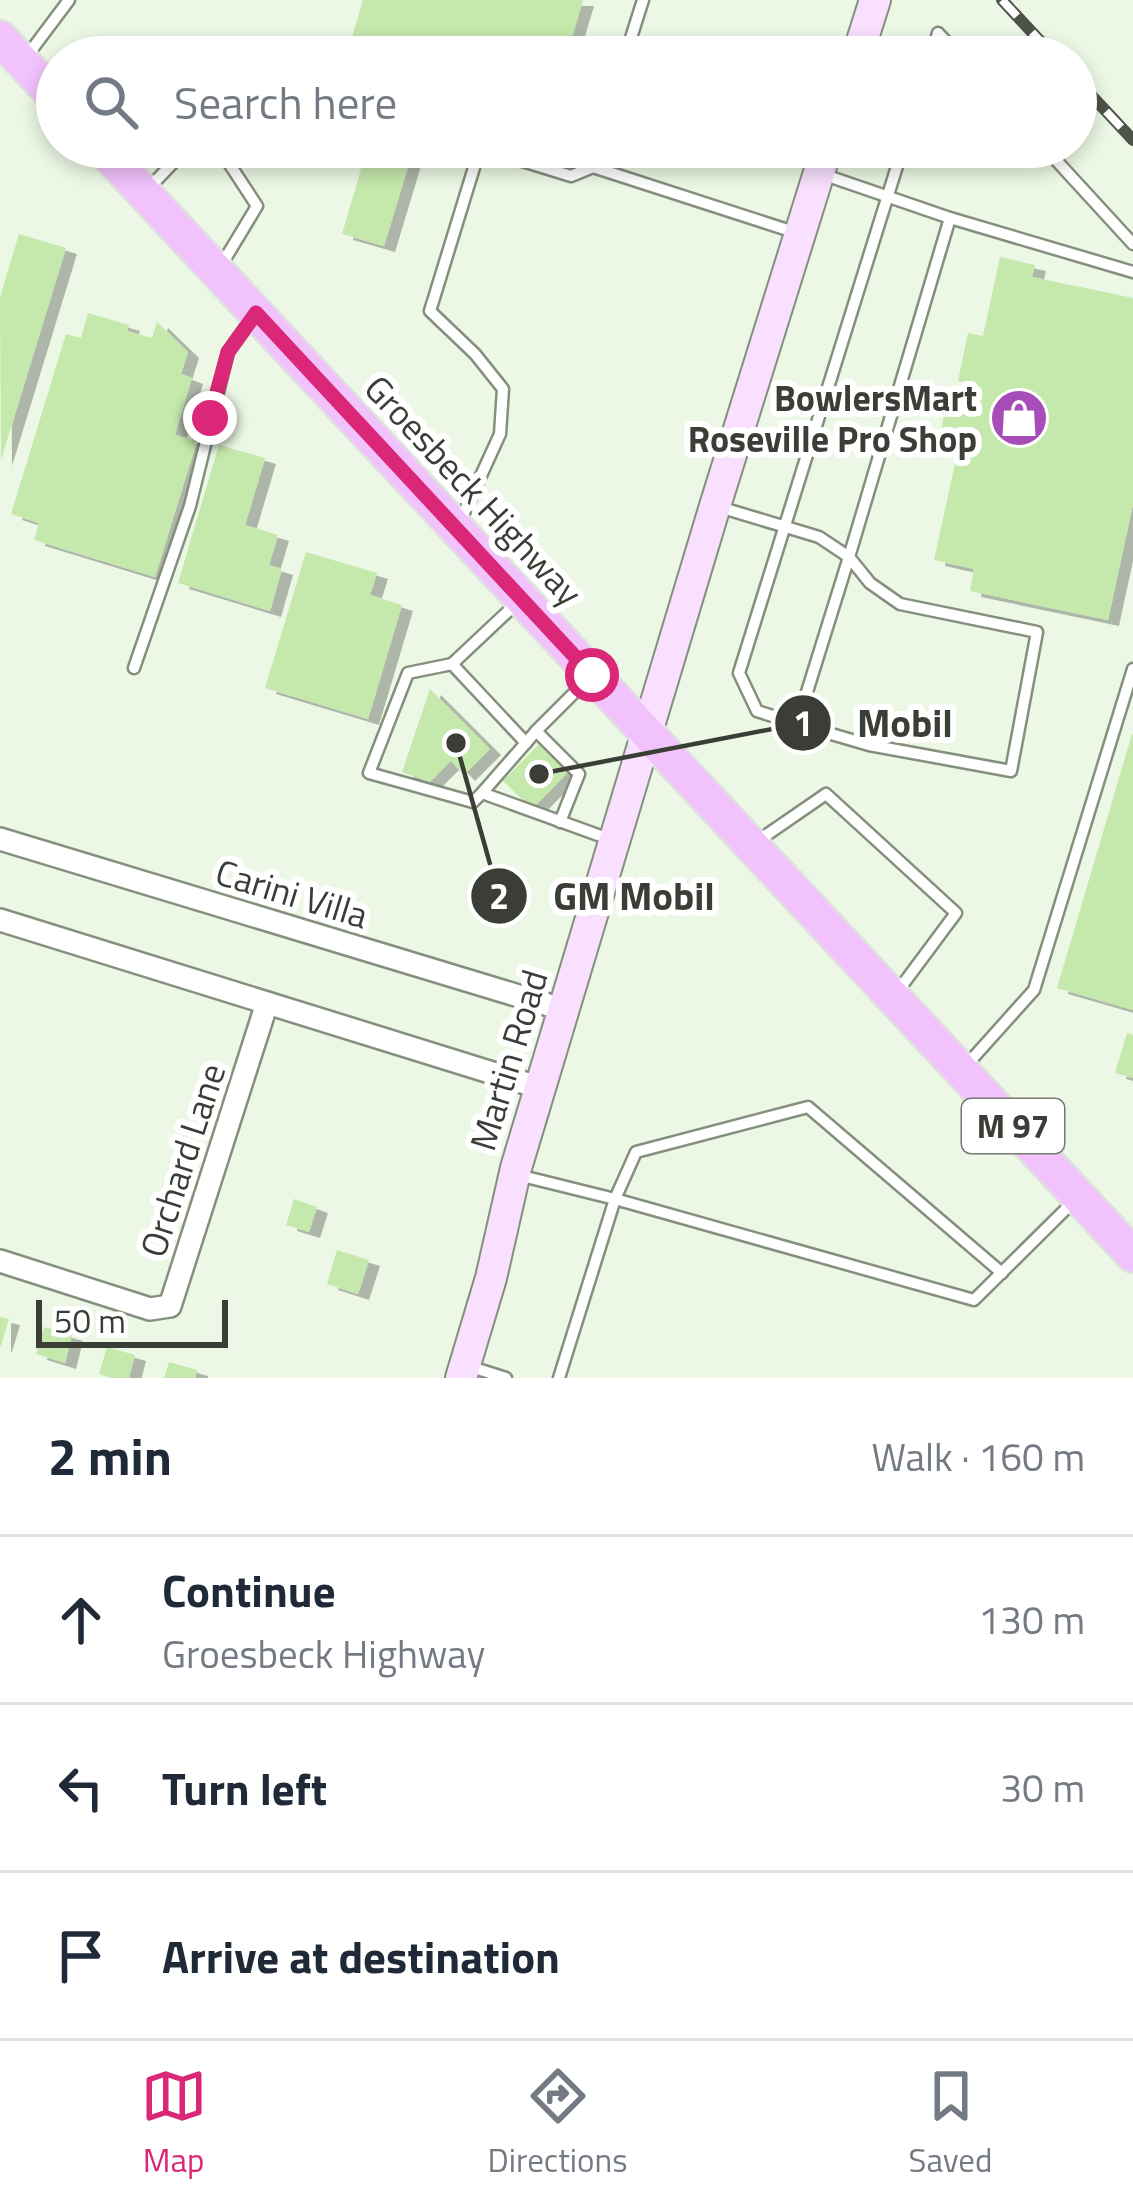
<!DOCTYPE html>
<html lang="en">
<head>
<meta charset="utf-8">
<style>
	body { margin:0; font-family:"Titillium Web",sans-serif; background:#f6f6f7; color:#1f2937 }
	.scale { position:absolute; left:36px; bottom:30px; width:192px; box-sizing:border-box; padding-left:12px; border:6px solid #3a3e37; border-top:0; font-size:33px; line-height:42px; white-space:nowrap; color:#3a3e37; -webkit-text-stroke:9px #fff; paint-order:stroke }
	.stop { position:absolute; width:36px; height:36px; margin:-27px; border:9px solid #db2777; border-radius:50%; background:#fff }
	.stop.end { background:#db2777; border-color:#fff; box-shadow:0 3px 12px #0008 }
	.list { margin:0; padding:0; list-style:none }
	h2 { display:flex; justify-content:space-between; align-items:center; height:156px; margin:0; padding:0 48px; font-size:51px }
	h2 small { font-size:39px; font-weight:400; color:#747a83 }
	.list li { display:grid; grid-template-columns:78px 1fr auto; gap:36px; align-items:center; box-sizing:border-box; height:168px; padding:0 48px; border-top:3px solid #e0e1e3 }
	.list b { display:block; font-size:45px; white-space:nowrap }
	.list p { margin:0; font-size:39px; white-space:nowrap; color:#747a83 }
	.list em { font-size:39px; font-style:normal; color:#747a83 }
	.icon { flex:none; width:66px; height:66px; fill:none; stroke:currentColor; stroke-width:2; stroke-linecap:round; stroke-linejoin:round }
	.map { position:relative; flex:none; width:1133px; height:1378px; overflow:hidden }
	.search { position:absolute; background:#fff; box-shadow:0 6px 18px #0003; left:36px; right:36px; top:36px; height:132px; display:flex; align-items:center; gap:30px; box-sizing:border-box; padding:0 42px; border-radius:66px; color:#747a83; font-size:45px }
	.sheet { height:660px; background:#fff }
	nav { display:flex; justify-content:space-around; align-items:center; box-sizing:border-box; height:168px; border-top:3px solid #e0e1e3; background:#fff; font-size:33px; color:#747a83 }
	nav a { display:grid; justify-items:center; gap:6px }
	nav .on { color:#db2777 }
	.map>svg:first-child { display:block }
</style>
</head>
<body>
<div class="map">
<svg width="1133" height="1378" viewBox="0 0 1133 1378">
	<defs>
		<filter id="shadow"><feDropShadow dx="11" dy="6" stdDeviation="0" flood-color="#0004"/></filter>
	</defs>
	<rect width="100%" height="100%" fill="#ecf8e5"/>
	<g fill="#c5e8ac" filter="url(#shadow)">
		<polygon points="363,0 583,0 566,57 346,57"/>
		<polygon points="320,147 414,147 384,246 342,234 362,166 318,153"/>
		<polygon points="19,234 66,248 1,460 0,297"/>
		<polygon points="1000,257 1035,265 1032,277 1133,298 1133,504 1108,620 970,591 974,569 934,560 961,436 941,431 945,409 966,414 972,384 958,381 968,333 983,336"/>
		<polygon points="88,313 129,325 127,331 152,338 157,322 188,352 181,374 192,378 175,435 197,441 155,577 34,540 39,523 11,514 66,334 81,338"/>
		<polygon points="219,445 265,458 245,525 278,535 269,565 282,569 270,611 178,583"/>
		<polygon points="306,552 377,573 370,595 402,605 368,719 265,688"/>
		<polygon points="430,689 490,749 464,775 451,761 430,782 402,772"/>
		<polygon points="1132,734 1133,734 1133,1010 1057,988"/>
		<polygon points="541,742 570,770 532,809 503,781"/>
		<polygon points="1127,1033 1133,1035 1133,1078 1115,1073"/>
		<polygon points="294,1199 317,1207 309,1232 286,1225"/>
		<polygon points="337,1250 369,1260 358,1294 327,1284"/>
		<polygon points="0,1317 9,1319 1,1346 0,1346"/>
		<polygon points="44,1327 72,1335 65,1363 36,1354"/>
		<polygon points="107,1347 135,1355 129,1378 112,1378 99,1374"/>
		<polygon points="169,1362 197,1370 195,1378 164,1378"/>
	</g>
	<g fill="none" stroke-linecap="round" stroke-linejoin="round">
		<defs>
			<g id="lane">
				<polyline points="249,57 255,44"/>
				<polyline points="625,57 643,0"/>
				<polyline points="931,57 938,33 961,57"/>
				<polyline points="24,60 69,0"/>
				<polyline points="215,147 219,148 257,206 219,269"/>
				<polyline points="599,147 593,167 797,233"/>
				<polyline points="1044,147 1133,244"/>
				<polyline points="149,188 188,147"/>
				<polyline points="950,218 1133,272"/>
				<polyline points="716,506 819,537 849,557 870,583 900,604 1037,632 1011,771 869,745 797,724 849,557 950,218 822,174"/>
				<polyline points="458,526 500,434 503,389 475,354 430,311 480,148 571,176 593,167"/>
				<polyline points="519,601 452,664 526,743"/>
				<polyline points="452,664 408,673 369,773 473,802 482,793"/>
				<polyline points="134,668 190,506 228,352 254,316"/>
				<polyline points="590,677 538,729 482,793 609,839"/>
				<polyline points="797,724 757,711 739,673 903,147"/>
				<polyline points="536,731 579,774 560,822"/>
				<polyline points="755,843 826,794 956,913 895,995"/>
				<polyline points="964,1068 1034,990 1133,669"/>
				<polyline points="518,1175 615,1199 974,1300 1076,1199"/>
				<polyline points="468,1366 506,1378"/>
				<polyline points="559,1378 615,1199 636,1152 808,1107 1002,1273"/>
			</g>
			<g id="street">
				<polyline points="0,839 565,1010"/>
				<polyline points="0,920 541,1088"/>
				<polyline points="0,1261 150,1309 170,1306 267,1003"/>
			</g>
			<g id="secondary">
				<polyline points="857,57 875,0"/>
				<polyline points="461,1378 491,1278 516,1168 715,506 827,147"/>
			</g>
			<g id="primary">
				<polyline points="0,38 57,99"/>
				<polyline points="101,147 1133,1255"/>
			</g>
		</defs>
		<use href="#lane" stroke="#858f7e" stroke-width="15"/>
		<use href="#street" stroke="#858f7e" stroke-width="26"/>
		<use href="#secondary" stroke="#858f7e" stroke-width="34"/>
		<use href="#primary" stroke="#dfe0df" stroke-width="38"/>
		<use href="#lane" stroke="#fff" stroke-width="10"/>
		<use href="#street" stroke="#fff" stroke-width="21"/>
		<use href="#secondary" stroke="#f9e0fe" stroke-width="30"/>
		<use href="#primary" stroke="#f2c2fc" stroke-width="33"/>
		<defs>
			<g id="rail">
				<polyline points="1002,0 1055,57"/>
				<polyline points="1076,79 1133,140"/>
			</g>
		</defs>
		<use href="#rail" stroke="#4e534a" stroke-width="12"/>
		<use href="#rail" stroke="#fff" stroke-width="8" stroke-dasharray="22" stroke-linecap="butt"/>
	</g>
	<g fill="none" stroke-linecap="round" stroke-linejoin="round">
		<polyline stroke="#db2777" stroke-width="15" points="210,418 228,352 256,313 592,675"/>
	</g>
	<defs>
		<symbol id="shop-disc" viewBox="-11 -11 22 22"><circle r="9.5" fill="#a74db9" stroke="#fff"/><path d="M-5-2.5h2.3a2.7 3.5 0 0 1 5.4 0H5L5.5 6h-11ZM-1.5-2.5h3a1.5 2.3 0 0 0-3 0Z" fill="#fff"/></symbol>
	</defs>
	<g fill-rule="evenodd">
		<use href="#shop-disc" x="986" y="385" width="66" height="66"/>
	</g>
	<g text-anchor="middle" dominant-baseline="central" stroke-width="12" stroke-linejoin="round" paint-order="stroke">
		<rect fill="#fff" stroke="#757873" stroke-width="3" x="962" y="1099" width="102" height="54" rx="9"/>
		<g font-size="33" font-weight="bold" fill="#3a3e37">
			<text x="1013" y="1126">M 97</text>
		</g>
		<g font-size="36" font-weight="bold" fill="#3a3e37" stroke="#fff" text-anchor="end">
			<text x="977" y="397">BowlersMart<tspan x="977" dy="41">Roseville Pro Shop</tspan></text>
		</g>
		<g font-size="36" fill="#3a3e37" stroke="#fff">
			<text transform="translate(474 490) rotate(47)">Groesbeck Highway</text>
			<text transform="translate(292 893) rotate(17)">Carini Villa</text>
			<text transform="translate(508 1060) rotate(-73)">Martin Road</text>
			<text transform="translate(182 1160) rotate(-72)">Orchard Lane</text>
		</g>
	</g>
	<path fill="none" stroke="#3a3e37" stroke-width="4.5" d="M539 774L803 723M456 743L499 896"/>
	<g fill="#3a3e37" stroke="#fff" stroke-width="4.5">
		<circle cx="539" cy="774" r="12"/>
		<circle cx="456" cy="743" r="12"/>
		<circle cx="803" cy="723" r="30"/>
		<circle cx="499" cy="896" r="30"/>
	</g>
	<g font-size="36" text-anchor="middle" font-weight="bold" fill="#fff">
		<text x="803" y="736">1</text>
		<text x="499" y="909">2</text>
	</g>
	<g font-size="39" text-anchor="middle" font-weight="bold" fill="#3a3e37" stroke="#fff" stroke-width="12" stroke-linejoin="round" paint-order="stroke">
		<text x="905" y="737">Mobil</text>
		<text x="634" y="910">GM Mobil</text>
	</g>
</svg>
<div class="scale">50 m</div>
<div class="stop" style="left:592px;top:675px"></div>
<div class="stop end" style="left:210px;top:418px"></div>
<div class="search"><svg class="icon" aria-label="search" viewBox="0 0 24 24"><circle cx="10" cy="10" r="6"/><path d="M15 15l6 6"/></svg>Search here</div>
</div>
<section class="sheet">
<h2>2 min<small>Walk · 160 m</small></h2>
<ul class="list">
<li><svg class="icon" aria-label="ahead" viewBox="0 0 24 24"><path d="M12 20V5M6 11l6-6 6 6"/></svg><div><b>Continue</b><p>Groesbeck Highway</p></div><em>130 m</em></li>
<li><svg class="icon" aria-label="left" viewBox="0 0 24 24"><path d="M17 20v-9H6M10 6l-5 5 5 5"/></svg><div><b>Turn left</b></div><em>30 m</em></li>
<li><svg class="icon" aria-label="arrive" viewBox="0 0 24 24"><path d="M6 21V4h12l-3 4 3 4H6"/></svg><div><b>Arrive at destination</b></div></li>
</ul>
</section>
<nav>
<a class="on"><svg class="icon" aria-label="map" viewBox="0 0 24 24"><path d="M3 6l6-2 6 2 6-2v14l-6 2-6-2-6 2zM9 4v14M15 6v14"/></svg>Map</a>
<a><svg class="icon" aria-label="directions" viewBox="0 0 24 24"><path d="M12 3l9 9-9 9-9-9zM9 14v-3h6M13 9l2 2-2 2"/></svg>Directions</a>
<a><svg class="icon" aria-label="saved" viewBox="0 0 24 24"><path d="M7 4h10v16l-5-4-5 4z"/></svg>Saved</a>
</nav>
</body>
</html>
